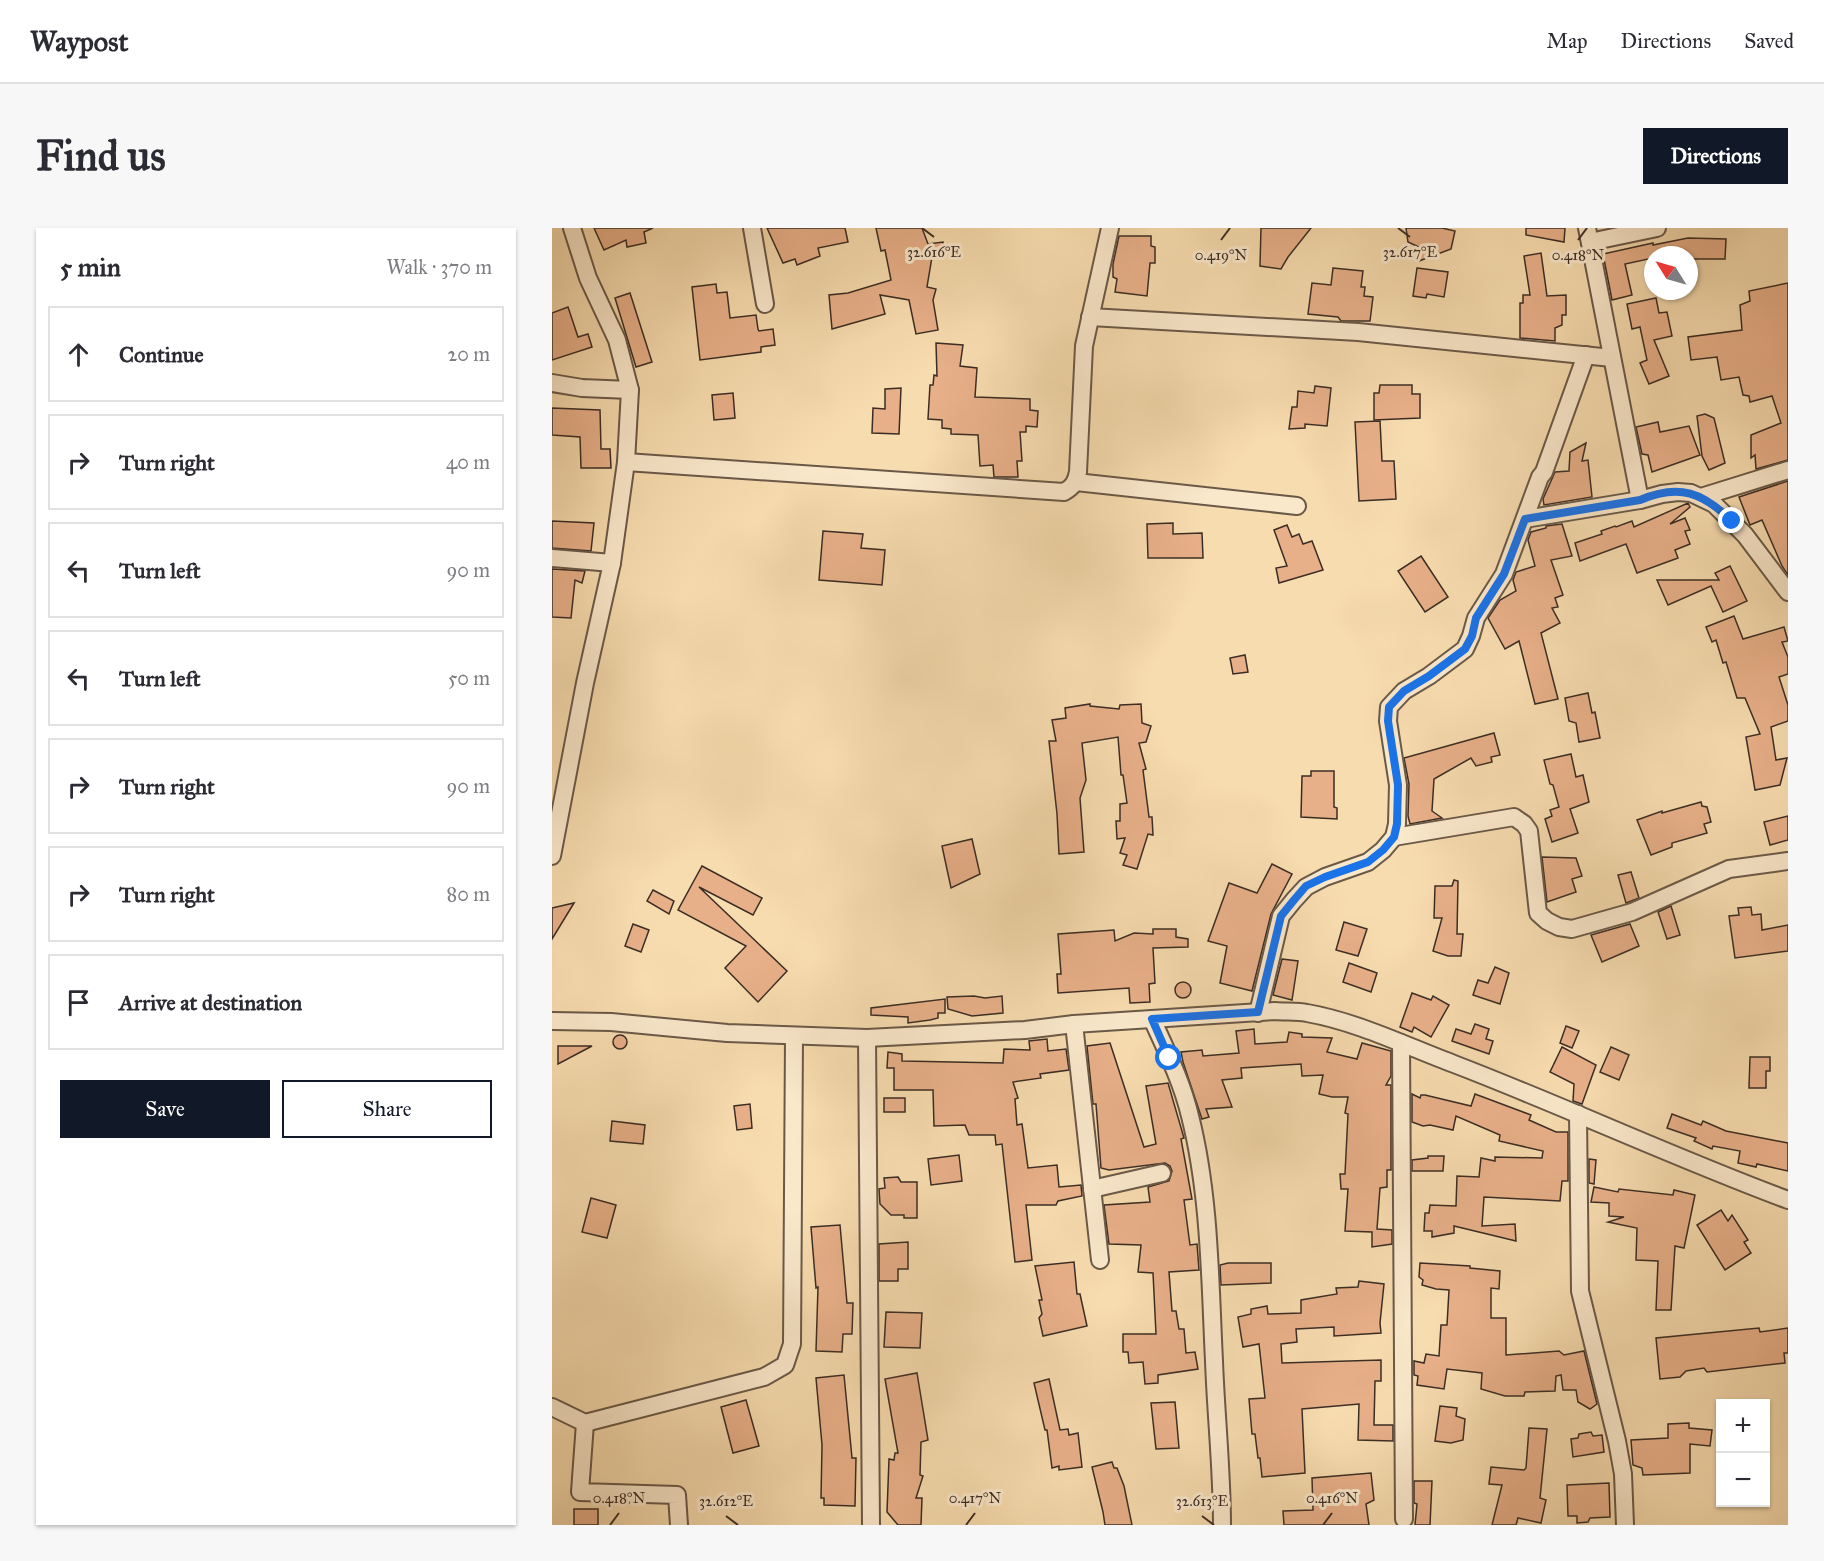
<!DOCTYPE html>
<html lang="en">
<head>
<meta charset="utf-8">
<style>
	body { margin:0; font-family:"IM FELL Great Primer",serif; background:#f7f7f7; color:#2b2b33 }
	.controls { position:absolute; right:18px; bottom:18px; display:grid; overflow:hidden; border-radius:0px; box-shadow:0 2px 4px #0004 }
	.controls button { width:54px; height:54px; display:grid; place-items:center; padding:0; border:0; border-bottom:2px solid #e1e1e2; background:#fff; color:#2b2b33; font:30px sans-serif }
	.compass { position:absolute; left:1092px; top:18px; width:54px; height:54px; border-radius:50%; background:#fff; box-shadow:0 2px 4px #0004; rotate:307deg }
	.stop { position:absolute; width:18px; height:18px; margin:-14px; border:4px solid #1a73e8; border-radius:50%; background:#fff }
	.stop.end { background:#1a73e8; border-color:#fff; box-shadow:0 2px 6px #0008 }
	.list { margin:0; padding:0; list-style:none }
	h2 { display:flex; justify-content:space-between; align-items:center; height:78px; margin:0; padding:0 24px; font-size:26px }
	h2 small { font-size:20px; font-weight:400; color:#7c7c81 }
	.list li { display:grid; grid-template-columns:39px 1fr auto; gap:18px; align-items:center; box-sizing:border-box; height:96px; margin:0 12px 12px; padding:0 12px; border:2px solid #e1e1e2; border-radius:0px }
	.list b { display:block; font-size:22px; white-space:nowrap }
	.list em { font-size:20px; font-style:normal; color:#7c7c81 }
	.actions { display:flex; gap:12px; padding:18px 24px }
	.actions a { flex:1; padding:14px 0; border:2px solid #111827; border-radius:0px; text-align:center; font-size:21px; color:#111827 }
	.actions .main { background:#111827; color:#fff }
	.icon { flex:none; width:33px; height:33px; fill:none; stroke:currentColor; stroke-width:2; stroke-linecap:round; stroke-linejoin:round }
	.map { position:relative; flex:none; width:1236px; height:1297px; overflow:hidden; border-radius:0px }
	header { display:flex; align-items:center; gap:36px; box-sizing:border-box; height:84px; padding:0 30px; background:#fff; border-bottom:2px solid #e1e1e2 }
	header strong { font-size:28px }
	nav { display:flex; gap:33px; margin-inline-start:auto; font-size:21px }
	.intro { display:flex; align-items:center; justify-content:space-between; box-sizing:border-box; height:144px; padding:0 36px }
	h1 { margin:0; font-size:42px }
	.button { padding:15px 27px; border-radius:0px; background:#111827; color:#fff; font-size:21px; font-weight:700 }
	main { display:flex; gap:36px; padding:0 36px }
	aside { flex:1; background:#fff; border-radius:0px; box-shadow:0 2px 4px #0004 }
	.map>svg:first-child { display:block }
</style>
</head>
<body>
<header>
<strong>Waypost</strong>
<nav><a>Map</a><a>Directions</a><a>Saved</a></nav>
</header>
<div class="intro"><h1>Find us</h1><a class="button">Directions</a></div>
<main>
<aside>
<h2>5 min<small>Walk · 370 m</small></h2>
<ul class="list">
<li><svg class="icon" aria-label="ahead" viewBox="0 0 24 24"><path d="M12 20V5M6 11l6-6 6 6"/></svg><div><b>Continue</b></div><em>20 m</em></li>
<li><svg class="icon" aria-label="right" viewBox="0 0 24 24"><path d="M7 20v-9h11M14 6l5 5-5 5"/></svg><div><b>Turn right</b></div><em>40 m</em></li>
<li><svg class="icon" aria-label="left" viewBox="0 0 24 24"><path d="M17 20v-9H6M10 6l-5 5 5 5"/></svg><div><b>Turn left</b></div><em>90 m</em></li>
<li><svg class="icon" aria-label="left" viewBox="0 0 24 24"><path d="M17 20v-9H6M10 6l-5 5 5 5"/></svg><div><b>Turn left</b></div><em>50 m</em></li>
<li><svg class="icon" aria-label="right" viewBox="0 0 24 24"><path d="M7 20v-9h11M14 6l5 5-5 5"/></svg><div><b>Turn right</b></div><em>90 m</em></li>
<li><svg class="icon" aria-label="right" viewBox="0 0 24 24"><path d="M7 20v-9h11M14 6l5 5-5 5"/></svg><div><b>Turn right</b></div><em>80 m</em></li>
<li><svg class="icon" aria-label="arrive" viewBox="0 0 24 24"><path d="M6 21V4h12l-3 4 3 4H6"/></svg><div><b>Arrive at destination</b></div></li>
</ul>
<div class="actions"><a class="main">Save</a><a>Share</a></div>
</aside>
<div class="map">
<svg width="1236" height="1297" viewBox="0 0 1236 1297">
	<rect width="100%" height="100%" fill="#f7dcaf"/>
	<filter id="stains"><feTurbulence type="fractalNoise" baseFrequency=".00333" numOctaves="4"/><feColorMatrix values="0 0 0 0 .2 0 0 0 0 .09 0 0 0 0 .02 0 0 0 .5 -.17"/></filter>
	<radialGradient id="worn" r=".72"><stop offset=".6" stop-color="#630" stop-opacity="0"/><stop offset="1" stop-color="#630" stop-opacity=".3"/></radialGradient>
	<g fill="#e8b089" stroke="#3b2d25" stroke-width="1.5">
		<polygon points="42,0 101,0 92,4 94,15 75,19 74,12 52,22"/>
		<polygon points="215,0 293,0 296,14 266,20 268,28 245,37 243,31 231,35"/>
		<polygon points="324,0 370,0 376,16 391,14 393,27 380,29 375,59 384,61 381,72 386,102 364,106 357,72 328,67 333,86 280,101 277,67 296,65 339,52 333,22 329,23"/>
		<polygon points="709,0 759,0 736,29 729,41 708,38"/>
		<polygon points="854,0 890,0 903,3 899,21 867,33 869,20 856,14"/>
		<polygon points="974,0 1013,0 1012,14 974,7"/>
		<polygon points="567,8 599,8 599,18 603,19 603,35 598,35 595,68 563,64 565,51 561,49 561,36"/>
		<polygon points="1136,10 1174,11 1173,31 1138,31 1138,27 1101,27 1101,30 1073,36 1080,67 1060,72 1051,26 1101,15 1101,17"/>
		<polygon points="989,25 995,68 1014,67 1014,87 1010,87 1010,97 1003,100 1003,113 968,110 968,75 971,75 971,67 978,67 972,28"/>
		<polygon points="781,40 811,43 809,59 813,59 812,68 821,69 818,93 789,93 786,89 756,86 760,55 779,57"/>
		<polygon points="865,40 896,44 892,69 875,66 874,70 861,68"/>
		<polygon points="1236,55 1236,232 1204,241 1203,227 1199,230 1199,207 1229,195 1220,168 1198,174 1197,168 1191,167 1187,149 1169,152 1165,129 1139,132 1136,109 1190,102 1188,77 1198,73 1197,63"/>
		<polygon points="164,56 165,65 175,64 178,90 204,87 206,101 207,103 221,101 223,117 209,119 209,124 148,132 140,59"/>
		<polygon points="78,65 100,134 84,139 63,70"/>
		<polygon points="1104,70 1107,85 1115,84 1120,108 1102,112 1117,148 1097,156 1088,135 1095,132 1088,99 1080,101 1075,76"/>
		<polygon points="16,79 26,109 36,106 40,119 0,132 0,85"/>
		<polygon points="384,115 411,117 408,138 425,140 423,169 478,171 478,182 486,183 485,199 474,198 474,204 468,204 470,233 465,233 466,249 442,249 441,237 428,238 426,207 399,206 399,201 390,200 390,192 376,191 378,157 381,157 382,147 385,148"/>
		<polygon points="828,157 860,157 860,166 868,166 868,190 822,192 822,165 827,165"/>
		<polygon points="763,158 779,160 775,198 753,196 753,200 737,201 740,179 745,179 746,163 762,165"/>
		<polygon points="349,160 347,206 320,205 321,180 333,181 333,161"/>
		<polygon points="181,165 183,190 162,192 160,167"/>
		<polygon points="0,180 48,182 49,221 58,221 59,240 29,240 28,209 0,207"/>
		<polygon points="1153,186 1162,190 1173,235 1157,242 1150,228 1145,188"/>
		<polygon points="828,193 830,233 842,233 844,271 807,273 803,194"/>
		<polygon points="1106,194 1108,204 1137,198 1148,227 1100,244 1096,227 1090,226 1084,199"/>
		<polygon points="1034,215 1030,233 1036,232 1040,269 992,277 991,271 1003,244 1017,243 1018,224"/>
		<polygon points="1236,253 1236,347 1230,338 1210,292 1198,297 1187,269"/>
		<polygon points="1136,275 1138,279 1118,296 1133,290 1138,302 1133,303 1138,316 1123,322 1126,330 1085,345 1074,316 1028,333 1023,315 1050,306 1049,303 1063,298 1064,299 1080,293 1082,299"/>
		<polygon points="0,293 42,295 39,323 0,320"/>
		<polygon points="621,295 621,306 650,305 651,330 596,330 595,296"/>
		<polygon points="1010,296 1020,328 999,332 1011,367 1003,370 1006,379 1000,380 1008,395 989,405 1006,471 983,476 967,413 953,421 936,390 948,372 964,363 961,352 964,344 983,338 976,312 979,304 994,300 994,298"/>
		<polygon points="735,297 740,309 747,306 751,316 760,313 771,342 727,355 724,340 735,338 722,302"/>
		<polygon points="271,303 311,306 309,320 333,322 330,357 267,352"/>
		<polygon points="869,328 896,369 873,384 846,343"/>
		<polygon points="1178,338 1195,373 1171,384 1159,358 1116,377 1105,352 1167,352 1163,345"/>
		<polygon points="0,341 33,343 30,355 23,352 19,390 0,389"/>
		<polygon points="1182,388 1191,411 1232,399 1236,413 1230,414 1236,429 1236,446 1227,449 1236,477 1236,493 1219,499 1224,532 1235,530 1228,557 1203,562 1194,509 1208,506 1193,470 1185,470 1174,434 1171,435 1164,412 1160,414 1154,399"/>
		<polygon points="693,427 696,444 681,446 678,430"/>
		<polygon points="1036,465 1040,485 1043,484 1048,510 1027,514 1024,495 1017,493 1013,470"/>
		<polygon points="538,476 538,478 567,481 568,477 589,476 590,495 599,498 594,514 587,515 594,541 591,542 597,589 600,589 601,607 596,606 585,641 571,637 575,627 568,625 573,610 565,611 564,593 568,593 568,576 575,575 571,547 569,547 566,509 530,515 534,552 528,570 532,624 507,626 505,586 497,513 504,513 500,492 514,490 513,480"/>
		<polygon points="942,505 948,527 939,529 940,534 924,538 919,530 882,551 880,583 890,590 858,596 856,588 857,556 852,530"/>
		<polygon points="1019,526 1024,549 1031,547 1037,574 1018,581 1026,605 1000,614 993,591 1000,588 998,582 1007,579 1001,557 998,556 992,532"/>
		<polygon points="759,543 782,543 782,579 785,580 785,591 749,589 750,548 759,548"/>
		<polygon points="1149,574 1150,578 1155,579 1159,594 1152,596 1155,605 1120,615 1120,619 1099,627 1085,592 1110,583 1110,585"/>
		<polygon points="1236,588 1236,612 1218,617 1212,594"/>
		<polygon points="420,611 428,646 399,660 390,618"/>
		<polygon points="990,629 1024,630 1030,648 1020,651 1024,664 995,674"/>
		<polygon points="720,636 740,646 719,686 700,763 668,755 675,718 656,713 677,655 705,665"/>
		<polygon points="150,638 210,670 201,687 147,659 235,743 206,774 173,740 194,718 126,682"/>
		<polygon points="1079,644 1087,670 1074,675 1066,647"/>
		<polygon points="902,652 906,653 905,706 911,706 909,728 896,728 881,723 890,690 882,690 883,658 900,658"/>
		<polygon points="101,662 122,673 117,686 95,673"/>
		<polygon points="22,675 0,711 0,680"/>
		<polygon points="1119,678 1128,707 1115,711 1106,684"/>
		<polygon points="1199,679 1200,687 1209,686 1210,702 1236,697 1236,723 1183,730 1177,688 1187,687 1186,680"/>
		<polygon points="792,694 815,701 806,728 784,722"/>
		<polygon points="81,696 97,702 89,724 73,718"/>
		<polygon points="1078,696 1087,718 1050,734 1039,707"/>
		<polygon points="601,701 624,701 624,709 636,711 636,719 601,720 603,755 597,756 598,774 578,775 577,760 506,765 505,746 509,746 506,706 562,702 563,713 582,705 601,706"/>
		<polygon points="730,731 746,733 740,772 721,767"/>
		<polygon points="797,735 825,745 819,764 791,754"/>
		<polygon points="943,739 957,745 948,776 921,767 926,752 936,755"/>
		<circle cx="631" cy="762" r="8"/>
		<polygon points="860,765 879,772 881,768 897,777 879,809 862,799 860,804 848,799"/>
		<polygon points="422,768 433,770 450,768 451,785 420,788 396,781 395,769"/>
		<polygon points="393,771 393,785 386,785 386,790 378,792 356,795 356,789 319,787 319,780"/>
		<polygon points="923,796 937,801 934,811 941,813 937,826 900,813 904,801 919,806"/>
		<polygon points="1014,798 1027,803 1020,820 1008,815"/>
		<polygon points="702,801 703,816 735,814 737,804 750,806 750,809 780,810 775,824 805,831 810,815 839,823 839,848 834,857 839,857 839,942 835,942 835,959 828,960 825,1001 840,1002 840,1016 820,1019 820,1004 793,1003 796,961 789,961 788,946 793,946 796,886 793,885 796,869 780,869 767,866 771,847 750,848 749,836 689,840 690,850 670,852 680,879 654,881 657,889 650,891 631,834 629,824 650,822 651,828 687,825 684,803"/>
		<circle cx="68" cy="814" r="7"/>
		<polygon points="495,811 496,823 514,821 517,842 488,846 489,850 461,854 466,870 463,871 465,897 470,896 476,940 505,937 507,959 529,957 530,968 506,973 504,977 474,977 480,1032 463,1034 450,916 444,917 443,907 417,907 413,897 382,898 381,862 342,862 342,840 335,840 336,824 350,826 350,833 451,835 452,821 478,822 477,813"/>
		<polygon points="558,815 592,919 604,916 594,858 616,855 632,910 629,911 640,971 632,972 638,1017 645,1016 647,1042 617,1044 620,1083 624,1083 627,1101 632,1101 634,1125 643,1124 646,1141 606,1147 606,1155 593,1156 591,1134 577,1135 576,1124 571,1124 571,1106 604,1106 601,1045 586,1044 589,1017 557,1016 552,977 598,974 596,959 617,953 620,943 618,938 613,935 557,942 549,940 544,876 541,876 535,818"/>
		<polygon points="6,818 40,818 6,836"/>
		<polygon points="1010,819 1044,837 1030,876 1021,873 1022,856 998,844"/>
		<polygon points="1059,819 1077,827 1067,852 1048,844"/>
		<polygon points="1198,829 1218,829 1218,843 1214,843 1214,860 1197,860"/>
		<polygon points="860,866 868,870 869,867 873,867 919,878 923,866 979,887 977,892 1004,904 1016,904 1016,953 1010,953 1008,973 932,969 930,998 963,996 964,1013 902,998 902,1005 880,1009 880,1003 872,1003 873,985 877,985 878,977 904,978 905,948 927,949 929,930 943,933 943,929 990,930 991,923 947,913 948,907 904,888 901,902 878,897 871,898 860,894"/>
		<rect x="332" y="870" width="21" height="14"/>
		<polygon points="198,876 200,900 185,902 182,878"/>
		<polygon points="1120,886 1149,897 1151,893 1174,903 1236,915 1236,943 1205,936 1204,939 1186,935 1188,923 1161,918 1160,921 1142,913 1144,910 1115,900"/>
		<polygon points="60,893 93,897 91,916 58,913"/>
		<polygon points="407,927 410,953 379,957 376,931"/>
		<polygon points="876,928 892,928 891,943 860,943 860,932 876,930"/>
		<polygon points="1037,931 1044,932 1042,956 1037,955"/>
		<polygon points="346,949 349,954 365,954 365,990 352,990 352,987 339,987 328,976 327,961 333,960 332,950"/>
		<polygon points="1042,959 1066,964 1067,961 1121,967 1122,962 1143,967 1132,1020 1123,1018 1119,1082 1104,1082 1106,1033 1084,1032 1085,1000 1056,994 1072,989 1057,988 1057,975 1039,974"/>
		<polygon points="39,970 64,977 55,1010 30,1004"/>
		<polygon points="1169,982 1176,993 1180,987 1196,1012 1192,1014 1199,1025 1173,1042 1145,997"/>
		<polygon points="288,997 295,1075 301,1075 300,1106 291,1106 290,1124 264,1123 266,1059 264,1060 259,999"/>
		<polygon points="356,1014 356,1041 346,1041 346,1053 327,1053 327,1016"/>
		<polygon points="522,1034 525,1066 528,1066 535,1098 491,1108 487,1090 490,1086 487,1072 490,1072 483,1038"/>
		<polygon points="676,1035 719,1035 719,1055 669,1057 668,1037"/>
		<polygon points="868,1035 918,1038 918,1040 948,1043 947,1061 939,1060 939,1090 954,1090 954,1127 1007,1123 1012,1127 1032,1123 1045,1176 1038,1181 1026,1174 1024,1162 1011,1162 1009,1147 1004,1148 1003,1163 973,1164 972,1168 953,1168 929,1161 930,1145 895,1141 892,1161 865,1157 866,1148 862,1147 862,1133 872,1135 874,1126 887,1128 889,1097 895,1097 897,1062 884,1061 870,1057 871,1052 867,1049"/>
		<polygon points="807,1053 832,1056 828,1095 829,1105 782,1108 782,1099 744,1101 745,1114 729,1116 730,1135 829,1132 829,1153 823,1153 822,1197 841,1197 841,1213 806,1212 807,1176 750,1181 753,1245 710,1249 708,1230 706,1230 703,1206 700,1206 697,1171 713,1170 707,1116 691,1119 686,1089 699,1086 699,1081 715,1078 716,1086 749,1085 749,1072 785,1066 784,1060 806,1059"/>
		<polygon points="334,1084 370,1085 368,1120 332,1119"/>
		<polygon points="1207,1100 1208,1104 1236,1100 1236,1125 1232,1125 1233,1135 1155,1144 1152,1140 1134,1143 1128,1149 1108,1151 1104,1110"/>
		<polygon points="365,1145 376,1212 369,1214 368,1247 371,1248 364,1270 370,1270 369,1297 346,1297 335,1284 337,1231 342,1232 343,1225 346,1225 333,1151"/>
		<polygon points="292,1147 300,1230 304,1230 303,1278 272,1277 272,1270 269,1270 270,1217 264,1150"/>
		<polygon points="497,1151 508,1202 516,1201 517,1207 526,1205 530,1239 507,1242 507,1238 500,1240 495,1202 493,1202 482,1155"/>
		<polygon points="194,1172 207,1218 181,1225 169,1179"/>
		<polygon points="623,1174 627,1220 604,1221 599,1175"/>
		<polygon points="888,1178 905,1180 904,1188 913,1191 911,1212 899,1215 883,1213"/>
		<polygon points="1137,1195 1137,1200 1160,1202 1158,1218 1138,1216 1138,1245 1091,1247 1090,1240 1081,1237 1079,1212 1116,1210 1116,1196"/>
		<polygon points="977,1200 995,1201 988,1270 994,1272 989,1295 966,1290 964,1297 940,1297 950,1257 937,1256 939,1239 972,1242 974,1240"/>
		<polygon points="1039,1204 1041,1208 1050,1207 1052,1224 1021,1229 1019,1211 1026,1210 1027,1206"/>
		<polygon points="560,1234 562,1240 565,1240 572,1258 580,1297 553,1297 551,1284 540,1239"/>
		<polygon points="819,1245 822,1272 814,1276 817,1297 732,1297 731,1283 761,1282 760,1250"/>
		<polygon points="862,1253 880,1253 878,1297 863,1297 865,1276 862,1275"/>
		<polygon points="1057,1255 1058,1289 1038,1290 1036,1294 1025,1295 1025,1288 1016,1288 1015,1257"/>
		<rect x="22" y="1281" width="24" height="16"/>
	</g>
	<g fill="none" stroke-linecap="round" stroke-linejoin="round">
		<defs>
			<g id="street">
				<polyline points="200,0 213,76"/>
				<polyline points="1035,0 1088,272"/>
				<polyline points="1038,14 1105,0"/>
				<polyline points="538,89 806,104 1060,130"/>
				<polyline points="0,155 30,160 78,162"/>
				<path d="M74 234 512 264C521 259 524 254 526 244L532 118 558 0"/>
				<polyline points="524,254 745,278"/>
				<polyline points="1149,269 1236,242"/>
				<polyline points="973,291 1088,272 1110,266 1126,264 1139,265 1162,276 1193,307 1236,364"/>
				<polyline points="0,330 60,335"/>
				<polyline points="842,609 962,589 972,596 977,603 986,685 995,693 1007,699 1020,701 1080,684 1177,641 1236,633"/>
				<polyline points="0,628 33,455 60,335 74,234 78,162 65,112 36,50 20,0"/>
				<polyline points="706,785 729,688 742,672 754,659 773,649 816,634 831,622 842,609 845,596 846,557 836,493 837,479 852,463 877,448 913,421 919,408 924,390 952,346 988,249 992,244 1034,127"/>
				<path d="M600 791C614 822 630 854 638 888 658 967 658 1053 662 1133 664 1188 670 1242 670 1297"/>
				<path d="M0 793 59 794 175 805 315 810 473 802 522 796 723 783C734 784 745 783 755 785 806 794 854 818 902 836 1014 879 1123 930 1236 972"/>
				<polyline points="522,796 548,1032"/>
				<polyline points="315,810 319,1297"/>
				<polyline points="849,815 852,1291"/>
				<polyline points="1026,886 1028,1063 1065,1213 1071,1246 1073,1297"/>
				<polyline points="540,961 610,945"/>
				<polyline points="0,1179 33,1195 212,1149 233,1137 240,1116 242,809"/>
				<polyline points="33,1195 28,1264 125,1267 127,1297"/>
			</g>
		</defs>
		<use href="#street" stroke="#6a5948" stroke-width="20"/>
		<use href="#street" stroke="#fae8cb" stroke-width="16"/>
	</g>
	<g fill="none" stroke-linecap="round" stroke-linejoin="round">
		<path stroke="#1a73e8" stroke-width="8" d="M617 830 600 791 706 784 729 688 742 672 754 658 773 649 816 634 831 622 842 609 845 596 846 557 836 493 837 479 852 463 877 448 913 421 920 408 924 390 952 346 973 291 1088 272C1128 255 1151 265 1180 293"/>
	</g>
	<path fill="none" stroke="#3b2d25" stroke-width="2" d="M370 0 382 9M846 0 858 9M669 12 678 0M1026 12 1035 0M174 1288 186 1297M650 1288 662 1297M58 1297 67 1285M414 1297 423 1285M771 1297 780 1285"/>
	<g font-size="15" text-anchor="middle" fill="#3b2d25" stroke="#fae8cb" stroke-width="6" stroke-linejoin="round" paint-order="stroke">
		<text x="382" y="29">32.616°E</text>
		<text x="858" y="29">32.617°E</text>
		<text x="1026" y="32">0.418°N</text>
		<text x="669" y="32">0.419°N</text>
		<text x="67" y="1275">0.418°N</text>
		<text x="423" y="1275">0.417°N</text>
		<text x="780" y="1275">0.416°N</text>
		<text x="174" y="1278">32.612°E</text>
		<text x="650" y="1278">32.613°E</text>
	</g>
	<rect width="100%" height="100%" filter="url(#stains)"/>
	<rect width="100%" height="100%" fill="url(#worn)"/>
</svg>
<div class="controls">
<button>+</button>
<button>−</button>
</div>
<svg class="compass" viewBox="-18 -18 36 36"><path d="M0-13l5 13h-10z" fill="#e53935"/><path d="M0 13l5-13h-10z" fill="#7c7c81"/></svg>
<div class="stop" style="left:617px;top:830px"></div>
<div class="stop end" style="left:1180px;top:293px"></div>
</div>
</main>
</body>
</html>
